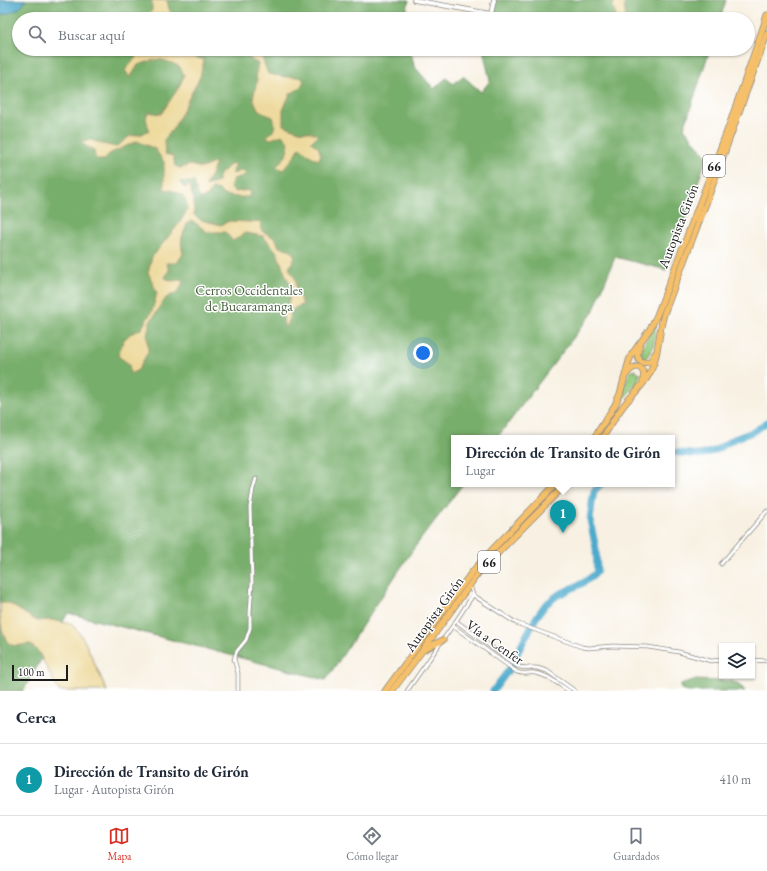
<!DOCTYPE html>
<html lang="es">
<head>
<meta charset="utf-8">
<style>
	body { margin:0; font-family:"EB Garamond",serif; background:#f6f6f7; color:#1f2937 }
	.controls { position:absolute; right:12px; bottom:12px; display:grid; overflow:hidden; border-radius:0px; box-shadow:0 1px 3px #0004 }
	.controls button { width:36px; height:36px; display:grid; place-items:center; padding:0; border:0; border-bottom:1px solid #e0e1e3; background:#fff; color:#1f2937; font:20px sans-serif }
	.scale { position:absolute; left:12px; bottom:10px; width:56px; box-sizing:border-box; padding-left:4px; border:2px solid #1c1c1c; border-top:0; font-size:11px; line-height:14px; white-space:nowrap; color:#1c1c1c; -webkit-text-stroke:3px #fff; paint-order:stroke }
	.you { position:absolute; left:423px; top:353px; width:14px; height:14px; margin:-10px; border:3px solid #fff; border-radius:50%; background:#1a73e8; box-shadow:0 0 0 6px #1a73e833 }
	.badge { display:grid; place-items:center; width:26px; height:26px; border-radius:50%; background:#d93025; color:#fff; font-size:13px; font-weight:700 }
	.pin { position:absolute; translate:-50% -33px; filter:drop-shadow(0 1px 2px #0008) }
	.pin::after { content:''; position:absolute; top:21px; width:14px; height:12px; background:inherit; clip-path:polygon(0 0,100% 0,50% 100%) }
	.popup { position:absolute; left:451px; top:435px; width:224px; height:52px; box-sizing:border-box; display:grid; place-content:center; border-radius:0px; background:#fff; filter:drop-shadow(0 1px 3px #0005); font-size:13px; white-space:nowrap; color:#747a83 }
	.popup b { font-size:15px; color:#1f2937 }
	.popup::after { content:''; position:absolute; left:50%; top:100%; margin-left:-8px; border:8px solid transparent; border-top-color:#fff }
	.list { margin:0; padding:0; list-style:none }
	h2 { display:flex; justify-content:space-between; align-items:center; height:52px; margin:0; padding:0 16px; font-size:17px }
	h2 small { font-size:13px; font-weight:400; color:#747a83 }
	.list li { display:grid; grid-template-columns:26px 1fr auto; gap:12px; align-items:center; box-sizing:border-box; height:72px; padding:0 16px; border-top:1px solid #e0e1e3 }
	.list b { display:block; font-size:15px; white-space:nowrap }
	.list p { margin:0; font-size:13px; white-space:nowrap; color:#747a83 }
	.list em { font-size:13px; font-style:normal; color:#747a83 }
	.icon { flex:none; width:22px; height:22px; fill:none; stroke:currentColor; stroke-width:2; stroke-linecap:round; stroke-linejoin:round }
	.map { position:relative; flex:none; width:767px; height:691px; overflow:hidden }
	.search { position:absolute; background:#fff; box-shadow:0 1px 3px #0004; left:12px; right:12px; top:12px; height:44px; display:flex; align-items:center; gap:10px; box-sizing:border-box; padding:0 14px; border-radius:22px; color:#747a83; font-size:15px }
	.sheet { height:124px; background:#fff }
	nav { display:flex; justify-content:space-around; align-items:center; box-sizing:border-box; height:56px; border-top:1px solid #e0e1e3; background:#fff; font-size:11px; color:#747a83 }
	nav a { display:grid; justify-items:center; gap:2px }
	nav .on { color:#d93025 }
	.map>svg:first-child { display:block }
</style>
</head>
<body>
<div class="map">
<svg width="767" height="691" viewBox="0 0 767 691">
	<rect width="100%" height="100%" fill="#fff"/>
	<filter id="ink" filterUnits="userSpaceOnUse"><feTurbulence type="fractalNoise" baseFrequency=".025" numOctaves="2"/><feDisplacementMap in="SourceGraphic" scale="8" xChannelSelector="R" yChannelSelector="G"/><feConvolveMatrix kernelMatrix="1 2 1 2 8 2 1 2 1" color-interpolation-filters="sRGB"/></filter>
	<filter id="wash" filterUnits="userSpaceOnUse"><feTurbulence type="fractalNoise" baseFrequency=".012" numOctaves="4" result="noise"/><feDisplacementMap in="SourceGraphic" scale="16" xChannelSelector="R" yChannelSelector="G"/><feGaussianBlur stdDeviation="0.9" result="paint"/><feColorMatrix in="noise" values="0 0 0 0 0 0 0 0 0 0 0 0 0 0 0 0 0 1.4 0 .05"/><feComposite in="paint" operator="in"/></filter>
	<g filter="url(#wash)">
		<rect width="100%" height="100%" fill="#f8f1e3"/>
		<g fill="#95ca7c" stroke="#58734c">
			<path d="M656 324C655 336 655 354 644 359L641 355 643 346Z"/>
			<polygon points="635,370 640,373 638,382 622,401 622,396 629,373"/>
		</g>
		<g fill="#78ae6c" stroke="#4a6544">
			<polygon points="0,0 409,0 405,19 400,19 385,16 384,19 19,19 19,49 407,49 412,56 414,66 434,89 446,78 453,84 463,76 481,92 490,81 484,54 484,49 710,49 684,128 707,157 667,270 615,257 593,312 497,438 454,438 454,484 463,484 414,548 326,680 68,613 23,691 0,691"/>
			<polygon points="496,0 726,0 720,19 489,19 493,15"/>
			<polygon points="693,680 730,681 739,684 745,691 686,691 681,689 681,684"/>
		</g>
		<g fill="#eeda9e" stroke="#857b5d">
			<polygon points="152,0 167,0 169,9 174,19 128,19 136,15 148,15 152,11"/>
			<path d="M614 0H625C623 7 626 12 625 19H617L613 7Z"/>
			<path d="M146 49H185L192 56 204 60 200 77 191 94 178 120 172 130 164 140 165 154 173 156 175 166 180 168 190 165 202 168 216 162 211 175 205 186 218 182V176L232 163 236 166 233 169V174L243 170 246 175 233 179 230 188 235 192 250 190 249 197H237L223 195 219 190 212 189 208 196 201 199 197 193 194 182H180L184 188 190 185 194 202V215L201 220 221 225 229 221 250 222 260 221 262 231 276 239 279 247 289 249 295 256 289 268 296 280V289L303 305C291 308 290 312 288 324L284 327 283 316 288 304 292 288 286 276 277 252 263 236 245 233 233 241 225 232H207L193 221 188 222C183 236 179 238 183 254L177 263H166L169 270 165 278 172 281 184 279 179 291 166 298 150 322 147 335 148 352 138 370 130 374 129 364 118 356 123 341 130 334 141 329 152 311 157 293 148 272 152 257 181 221 187 210 186 201 182 195 174 191 164 189V162L155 149 137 141 109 154 105 160H98L95 157 94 150 86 146 81 141 91 140 102 144 116 147 130 136 142 134 149 130 146 118 148 112 161 114 179 87 184 76 180 67 172 63 159 59 150 61 138 65 130 78 125 70 138 55Z"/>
			<polygon points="240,49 261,49 262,58 268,74 286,77 300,77 304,81 300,88 290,94 283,110 283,125 299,131 310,132 318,135 311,142 318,147 321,155 318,160 309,155 300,147 294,157 283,170 276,167 286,156 289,143 282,135 271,139 266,137 273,131 275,125 273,117 265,114 258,109 253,98 257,81 256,74 258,63 253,61"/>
			<path d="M0 603H8L37 621 51 620 71 624 78 631 84 640 107 691H59L38 651 30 644C24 644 18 647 12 645 0 640 0 615 0 603Z"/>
		</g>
		<path fill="#4eaacc" stroke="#356374" d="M0 0H26C22 9 10 14 0 15Z"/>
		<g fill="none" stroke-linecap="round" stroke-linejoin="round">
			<g stroke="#4eaacc" stroke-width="7">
				<polyline points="672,452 700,455 714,451 734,439 755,431 767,422"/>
				<polyline points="493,691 510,668 525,638 536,618 545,605 558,595 583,583 594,575 597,571 596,549 590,520 592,503 594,491 601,484"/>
			</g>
		</g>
	</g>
	<g filter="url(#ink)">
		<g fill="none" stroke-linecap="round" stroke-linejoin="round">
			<defs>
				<g id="minor">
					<polyline points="721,564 767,511"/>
					<polyline points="473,595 516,623 582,647 589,648 612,646 648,647 679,652 711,661 722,660"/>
					<path d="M456 621 517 666C523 669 530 667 537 668 540 669 544 670 547 671L575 691"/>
					<path d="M453 626 517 672C523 675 529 672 535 673 548 675 558 684 569 691"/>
					<polyline points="752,660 767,661"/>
					<polyline points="238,691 238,673 234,659 235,656 237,651 246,640 250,628 250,613 252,583 250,507 253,489 256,479"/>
					<polyline points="407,691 456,621 473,595 470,585"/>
				</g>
				<polyline id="tertiary" points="414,0 491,14 494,0"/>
				<g id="trunk">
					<path d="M639 347C638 350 637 354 638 357 639 363 647 364 651 360 652 358 653 356 655 354"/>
					<path d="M626 375C628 373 630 369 633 368 642 364 645 373 643 380"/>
					<polyline points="594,438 615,405 620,394 629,361 632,354 650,329 657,315 729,126 763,28 767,15"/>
					<path d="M602 438C610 427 616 415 624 405 633 394 647 382 652 368 660 350 658 330 665 311L708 198 767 34"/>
					<polyline points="425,649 443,640"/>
					<polyline points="385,691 472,572 490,552 556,484"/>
					<polyline points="392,691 431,639 479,572 566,484"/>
				</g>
			</defs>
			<use href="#minor" stroke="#8a8680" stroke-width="4.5"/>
			<use href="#tertiary" stroke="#8a8680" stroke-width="5.5"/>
			<use href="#trunk" stroke="#8a8680" stroke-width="7"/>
			<use href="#minor" stroke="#fff" stroke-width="3"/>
			<use href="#tertiary" stroke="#fff" stroke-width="4"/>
			<use href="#trunk" stroke="#f6c06b" stroke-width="5.5"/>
		</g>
	</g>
	<g text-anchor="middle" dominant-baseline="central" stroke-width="3" stroke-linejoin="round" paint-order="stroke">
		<g fill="#fff" stroke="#606060" stroke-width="1">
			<rect x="703" y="155" width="22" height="22" rx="3"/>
			<rect x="478" y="551" width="22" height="22" rx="3"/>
		</g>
		<g font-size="13" font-weight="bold" fill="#1c1c1c">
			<text x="714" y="166">66</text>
			<text x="489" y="562">66</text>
		</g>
		<g font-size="14" fill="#1c1c1c" stroke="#fff">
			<text transform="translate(678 226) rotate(-69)">Autopista Girón</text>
			<text transform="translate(434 614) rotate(-54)">Autopista Girón</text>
			<text transform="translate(495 642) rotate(35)">Vía a Cenfer</text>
		</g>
		<g font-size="14" fill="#4c6242" stroke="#fff">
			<text x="249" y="290">Cerros Occidentales<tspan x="249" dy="16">de Bucaramanga</tspan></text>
		</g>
	</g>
</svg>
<div class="controls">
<button><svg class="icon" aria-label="layers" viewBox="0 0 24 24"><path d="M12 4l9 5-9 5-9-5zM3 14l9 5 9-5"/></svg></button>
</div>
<div class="scale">100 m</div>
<div class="you"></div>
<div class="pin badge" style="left:563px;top:533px;background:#0f9aa8">1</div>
<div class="popup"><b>Dirección de Transito de Girón</b>Lugar</div>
<div class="search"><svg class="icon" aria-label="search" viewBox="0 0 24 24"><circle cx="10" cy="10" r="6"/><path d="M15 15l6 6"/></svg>Buscar aquí</div>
</div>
<section class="sheet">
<h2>Cerca<small></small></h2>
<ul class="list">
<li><span class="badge" style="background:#0f9aa8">1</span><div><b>Dirección de Transito de Girón</b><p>Lugar · Autopista Girón</p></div><em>410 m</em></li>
</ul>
</section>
<nav>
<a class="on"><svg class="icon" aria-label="map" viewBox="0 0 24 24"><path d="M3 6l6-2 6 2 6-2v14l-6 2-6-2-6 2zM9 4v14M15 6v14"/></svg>Mapa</a>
<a><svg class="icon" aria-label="directions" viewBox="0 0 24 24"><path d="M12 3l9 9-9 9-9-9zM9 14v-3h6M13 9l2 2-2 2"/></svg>Cómo llegar</a>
<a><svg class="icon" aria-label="saved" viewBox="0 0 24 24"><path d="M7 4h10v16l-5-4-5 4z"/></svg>Guardados</a>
</nav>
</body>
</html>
